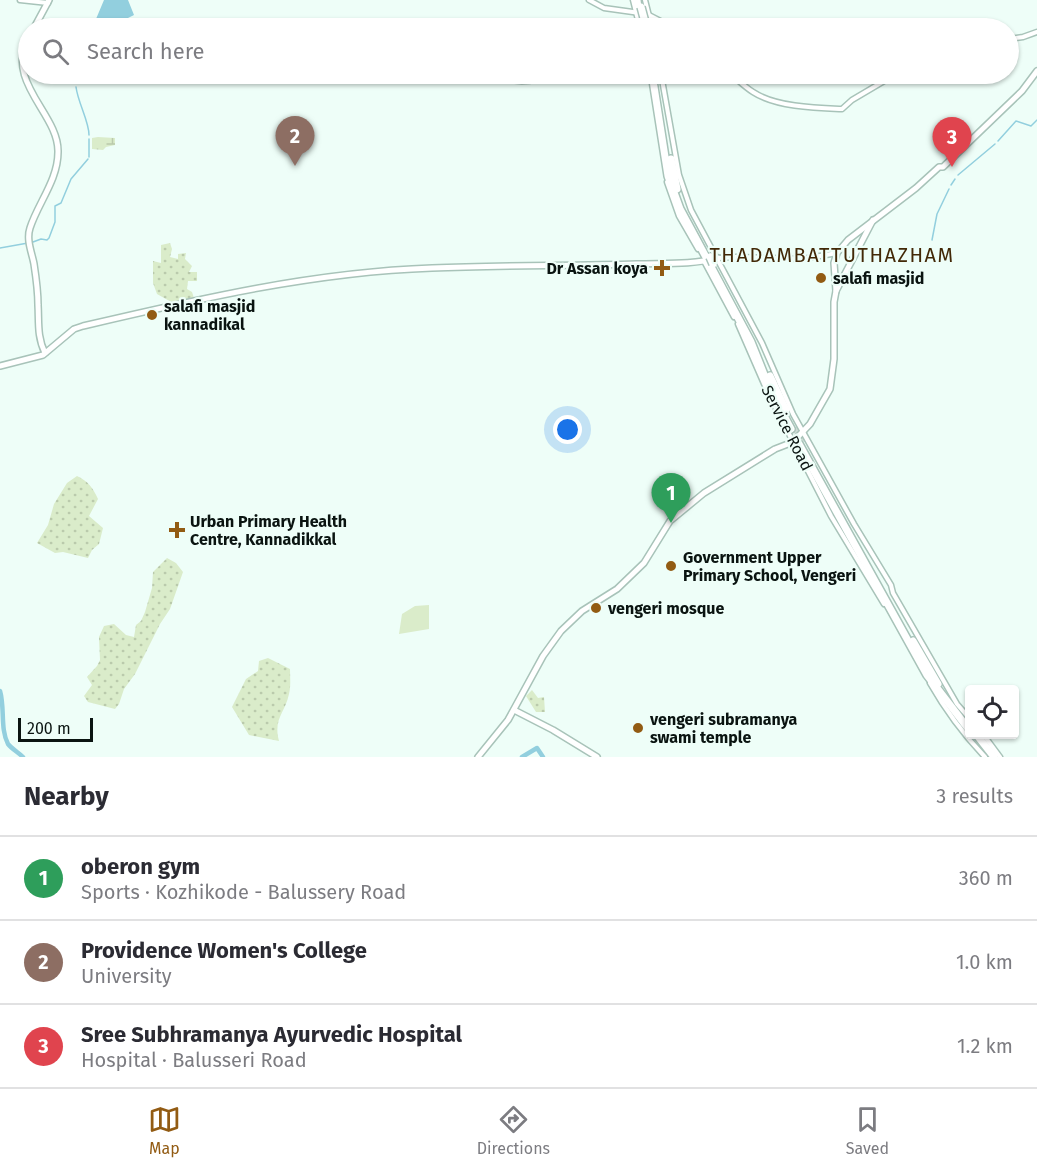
<!DOCTYPE html>
<html lang="en">
<head>
<meta charset="utf-8">
<style>
	body { margin:0; font-family:"Fira Sans",sans-serif; background:#f7f7f7; color:#2b2b33 }
	.controls { position:absolute; right:18px; bottom:18px; display:grid; overflow:hidden; border-radius:6px; box-shadow:0 2px 4px #0004 }
	.controls button { width:54px; height:54px; display:grid; place-items:center; padding:0; border:0; border-bottom:2px solid #e1e1e2; background:#fff; color:#2b2b33; font:30px sans-serif }
	.scale { position:absolute; left:18px; bottom:15px; width:75px; box-sizing:border-box; padding-left:6px; border:3px solid #0a1411; border-top:0; font-size:16px; line-height:21px; white-space:nowrap; color:#0a1411; -webkit-text-stroke:4px #eefef8; paint-order:stroke }
	.you { position:absolute; left:568px; top:430px; width:21px; height:21px; margin:-15px; border:4px solid #fff; border-radius:50%; background:#1a73e8; box-shadow:0 0 0 9px #1a73e833 }
	.badge { display:grid; place-items:center; width:39px; height:39px; border-radius:50%; background:#925b13; color:#fff; font-size:20px; font-weight:700 }
	.pin { position:absolute; translate:-50% -50px; filter:drop-shadow(0 2px 3px #0008) }
	.pin::after { content:''; position:absolute; top:32px; width:21px; height:18px; background:inherit; clip-path:polygon(0 0,100% 0,50% 100%) }
	.list { margin:0; padding:0; list-style:none }
	h2 { display:flex; justify-content:space-between; align-items:center; height:78px; margin:0; padding:0 24px; font-size:26px }
	h2 small { font-size:20px; font-weight:400; color:#7c7c81 }
	.list li { display:grid; grid-template-columns:39px 1fr auto; gap:18px; align-items:center; box-sizing:border-box; height:84px; padding:0 24px; border-top:2px solid #e1e1e2 }
	.list b { display:block; font-size:22px; white-space:nowrap }
	.list p { margin:0; font-size:20px; white-space:nowrap; color:#7c7c81 }
	.list em { font-size:20px; font-style:normal; color:#7c7c81 }
	.icon { flex:none; width:33px; height:33px; fill:none; stroke:currentColor; stroke-width:2; stroke-linecap:round; stroke-linejoin:round }
	.map { position:relative; flex:none; width:1037px; height:757px; overflow:hidden }
	.search { position:absolute; background:#fff; box-shadow:0 2px 4px #0004; left:18px; right:18px; top:18px; height:66px; display:flex; align-items:center; gap:15px; box-sizing:border-box; padding:0 21px; border-radius:33px; color:#7c7c81; font-size:22px }
	.sheet { height:330px; background:#fff }
	nav { display:flex; justify-content:space-around; align-items:center; box-sizing:border-box; height:84px; border-top:2px solid #e1e1e2; background:#fff; font-size:16px; color:#7c7c81 }
	nav a { display:grid; justify-items:center; gap:3px }
	nav .on { color:#925b13 }
	.map>svg:first-child { display:block }
</style>
</head>
<body>
<div class="map">
<svg width="1037" height="757" viewBox="0 0 1037 757">
	<defs>
		<pattern id="grass-dots" width="8" height="8" patternUnits="userSpaceOnUse" patternTransform="scale(1.5)"><rect width="8" height="8" fill="#daecca"/><path d="M2 2h.1M6 6h.1" fill="none" stroke="#bacaac" stroke-width="1.8" stroke-linecap="round"/></pattern>
		<pattern id="wetland-marsh" width="20" height="14" patternUnits="userSpaceOnUse" patternTransform="scale(1.5)"><rect width="20" height="14" fill="#daecca"/><path d="M1 5h8M5 5V1M11 12h8M15 12V8" fill="none" stroke="#bacaac"/></pattern>
	</defs>
	<rect width="100%" height="100%" fill="#eefef8"/>
	<g fill="url(#grass-dots)">
		<polygon points="170,243 172,249 170,257 178,259 178,254 186,253 185,259 192,266 189,272 197,272 197,281 188,281 187,289 192,292 195,301 173,303 157,294 153,283 153,261 161,263 161,245"/>
		<path d="M77 476C88 481 93 488 98 499L89 516 103 528 99 544 92 550 88 558 63 552 55 553 37 543 48 525 54 504 67 483Z"/>
		<polygon points="167,558 176,563 183,572 170,609 160,624 135,674 124,689 119,704 115,709 88,702 84,696 92,685 87,677 97,666 100,660 99,637 104,626 114,624 126,635 134,637 136,625 141,621 145,612 152,588 153,572"/>
		<path d="M268 658 290 669C290 677 291 686 289 694 285 713 273 719 279 741L249 735 232 707 246 679 258 671 259 661Z"/>
		<polygon points="532,690 538,698 544,697 545,712 536,712 526,696"/>
	</g>
	<polygon fill="url(#wetland-marsh)" points="98,137 115,138 115,145 106,147 103,150 92,149 92,138"/>
	<polygon fill="#daecca" points="429,605 429,629 399,634 402,614 415,606"/>
	<polygon fill="#92cfde" points="104,0 128,0 134,15 120,22 116,28 97,28 96,19"/>
	<g fill="none" stroke-linecap="round" stroke-linejoin="round">
		<g stroke="#92cfde" stroke-width="1.5">
			<path d="M76 87C78 103 89 121 89 135"/>
			<polyline points="998,141 1016,121 1031,126 1037,120"/>
			<polyline points="89,157 89,139"/>
			<polyline points="958,175 995,144"/>
			<polyline points="951,185 955,179"/>
			<polyline points="932,240 937,214 949,189"/>
			<polyline points="33,242 41,239 47,240 49,238 55,222 55,206 61,203 71,179 88,159"/>
			<polyline points="0,248 28,243"/>
		</g>
		<g stroke="#92cfde" stroke-width="4.5">
			<path d="M0 691C5 708 0 729 8 744 12 749 19 753 23 757"/>
			<polyline points="522,757 537,748 543,757"/>
		</g>
		<polyline stroke="#ccdbd5" stroke-width="7" stroke-dasharray="7 3.5" stroke-linecap="butt" points="795,427 803,442"/>
		<defs>
			<g id="minor">
				<polyline points="20,0 48,3"/>
				<polyline points="589,0 604,8 647,14 674,28"/>
				<polyline points="633,0 640,28"/>
				<polyline points="645,0 652,28"/>
				<polyline points="1008,39 1023,37 1037,32"/>
				<path d="M483 74C512 82 527 85 556 74"/>
				<polyline points="661,74 679,175 691,210 762,343 793,414 854,524 891,585 893,593 957,704 970,719"/>
				<path d="M731 74C738 80 745 87 753 92 776 107 816 108 842 109L852 100 896 74"/>
				<polyline points="348,77 353,74"/>
				<polyline points="667,182 679,216 698,249"/>
				<polyline points="718,258 736,257 803,259 837,253"/>
				<polyline points="704,261 734,317"/>
				<polyline points="738,324 765,386"/>
				<polyline points="768,393 831,516 884,604"/>
				<path d="M930 683C946 711 963 734 985 757"/>
				<polyline points="983,734 1000,757"/>
			</g>
			<g id="major">
				<polyline points="34,28 49,0"/>
				<path d="M28 38C5 83 59 114 58 152 58 180 38 203 30 228 26 240 32 253 34 264 36 277 38 291 38 305 39 322 37 337 45 353"/>
				<polyline points="836,291 834,263 837,253 848,240 916,188 939,167 943,167 1022,91 1037,71"/>
				<path d="M0 366 43 355 74 329 83 326C198 299 314 272 432 268 500 265 569 266 637 264 664 263 691 265 718 258"/>
				<polyline points="514,710 553,730 597,757"/>
				<polyline points="478,757 508,720 543,656 561,631 582,611 617,589 644,563 670,521 704,493 775,449 793,442 810,424 830,389 834,359 834,302 836,291 873,220"/>
			</g>
			<g id="highway">
				<polyline points="637,0 638,8"/>
				<polyline points="641,22 643,28"/>
				<polyline points="652,74 668,176 680,209 707,259"/>
				<polyline points="671,159 677,189"/>
				<polyline points="710,265 751,342 771,392 791,429"/>
				<polyline points="770,376 786,410"/>
				<polyline points="799,444 927,675 970,731"/>
				<polyline points="913,641 938,684"/>
				<polyline points="976,734 994,757"/>
			</g>
		</defs>
		<use href="#minor" stroke="#a8c3b9" stroke-width="7"/>
		<use href="#major" stroke="#a8c3b9" stroke-width="8"/>
		<use href="#highway" stroke="#a8c3b9" stroke-width="10"/>
		<use href="#minor" stroke="#fff" stroke-width="4"/>
		<use href="#major" stroke="#fff" stroke-width="5"/>
		<use href="#highway" stroke="#fff" stroke-width="7"/>
		<defs>
			<g id="highway-bridge">
				<polyline points="641,7 645,22"/>
				<polyline points="710,257 713,264"/>
			</g>
		</defs>
		<use href="#highway-bridge" stroke="#a8c3b9" stroke-width="10" stroke-linecap="butt"/>
		<use href="#highway-bridge" stroke="#fff" stroke-width="7"/>
	</g>
	<g fill="#925b13" stroke="#eefef8" stroke-width="2">
		<path d="M659 259h6v6h6v6h-6v6h-6v-6h-6v-6h6z"/>
		<circle cx="821" cy="278" r="6"/>
		<circle cx="152" cy="315" r="6"/>
		<path d="M174 521h6v6h6v6h-6v6h-6v-6h-6v-6h6z"/>
		<circle cx="671" cy="566" r="6"/>
		<circle cx="596" cy="608" r="6"/>
		<circle cx="638" cy="728" r="6"/>
	</g>
	<g text-anchor="middle" dominant-baseline="central" stroke-width="4.5" stroke-linejoin="round" paint-order="stroke">
		<g font-size="16" font-weight="bold" fill="#0a1411" stroke="#eefef8" text-anchor="start">
			<text x="648" y="268" text-anchor="end">Dr Assan koya</text>
			<text x="833" y="278">salafi masjid</text>
			<text x="164" y="306">salafi masjid<tspan x="164" dy="18">kannadikal</tspan></text>
			<text x="190" y="521">Urban Primary Health<tspan x="190" dy="18">Centre, Kannadikkal</tspan></text>
			<text x="683" y="557">Government Upper<tspan x="683" dy="18">Primary School, Vengeri</tspan></text>
			<text x="608" y="608">vengeri mosque</text>
			<text x="650" y="719">vengeri subramanya<tspan x="650" dy="18">swami temple</tspan></text>
		</g>
		<g font-size="16" fill="#0a1411" stroke="#eefef8">
			<text transform="translate(787 428) rotate(63)">Service Road</text>
		</g>
		<g font-size="20" letter-spacing="1.5" fill="#422807" stroke="#eefef8">
			<text x="832" y="255">THADAMBATTUTHAZHAM</text>
		</g>
	</g>
</svg>
<div class="controls">
<button><svg class="icon" aria-label="locate" viewBox="0 0 24 24"><circle cx="12" cy="12" r="6"/><path d="M12 2v4M12 18v4M2 12h4M18 12h4"/></svg></button>
</div>
<div class="scale">200 m</div>
<div class="you"></div>
<div class="pin badge" style="left:671px;top:523px;background:#2e9e5b">1</div>
<div class="pin badge" style="left:295px;top:166px;background:#8d6e63">2</div>
<div class="pin badge" style="left:952px;top:167px;background:#e0444e">3</div>
<div class="search"><svg class="icon" aria-label="search" viewBox="0 0 24 24"><circle cx="10" cy="10" r="6"/><path d="M15 15l6 6"/></svg>Search here</div>
</div>
<section class="sheet">
<h2>Nearby<small>3 results</small></h2>
<ul class="list">
<li><span class="badge" style="background:#2e9e5b">1</span><div><b>oberon gym</b><p>Sports · Kozhikode - Balussery Road</p></div><em>360 m</em></li>
<li><span class="badge" style="background:#8d6e63">2</span><div><b>Providence Women's College</b><p>University</p></div><em>1.0 km</em></li>
<li><span class="badge" style="background:#e0444e">3</span><div><b>Sree Subhramanya Ayurvedic Hospital</b><p>Hospital · Balusseri Road</p></div><em>1.2 km</em></li>
</ul>
</section>
<nav>
<a class="on"><svg class="icon" aria-label="map" viewBox="0 0 24 24"><path d="M3 6l6-2 6 2 6-2v14l-6 2-6-2-6 2zM9 4v14M15 6v14"/></svg>Map</a>
<a><svg class="icon" aria-label="directions" viewBox="0 0 24 24"><path d="M12 3l9 9-9 9-9-9zM9 14v-3h6M13 9l2 2-2 2"/></svg>Directions</a>
<a><svg class="icon" aria-label="saved" viewBox="0 0 24 24"><path d="M7 4h10v16l-5-4-5 4z"/></svg>Saved</a>
</nav>
</body>
</html>
